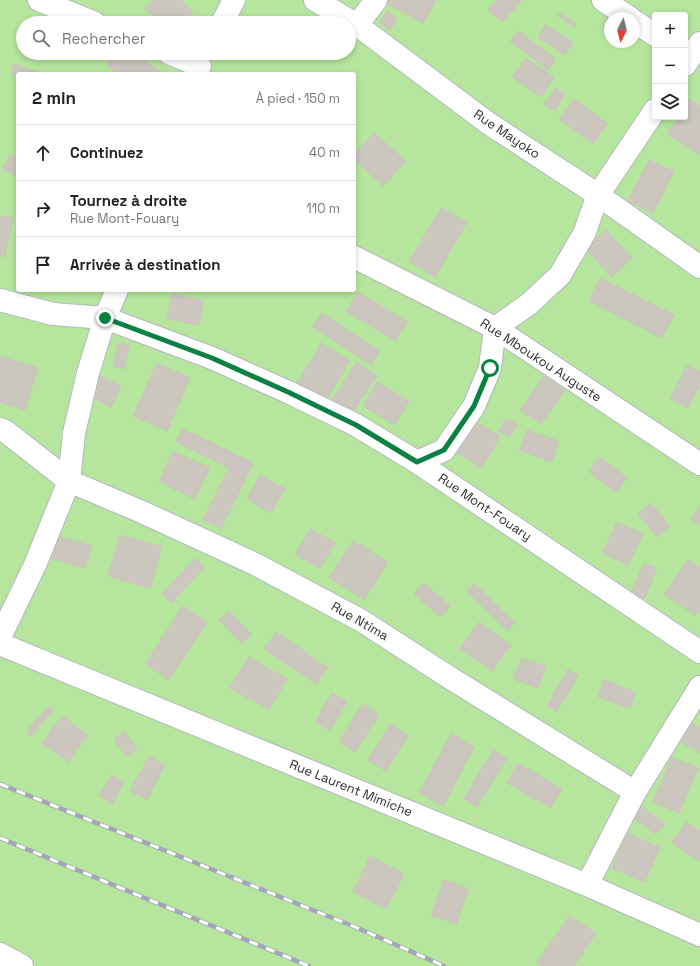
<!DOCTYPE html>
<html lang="fr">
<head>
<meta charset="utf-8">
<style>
	body { margin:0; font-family:"Space Grotesk",sans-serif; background:#f6f6f6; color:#222 }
	.controls { position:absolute; right:12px; top:12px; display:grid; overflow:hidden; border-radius:4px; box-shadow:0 2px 6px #0003 }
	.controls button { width:36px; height:36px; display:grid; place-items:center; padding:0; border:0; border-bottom:1px solid #e0e0e0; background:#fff; color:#222; font:20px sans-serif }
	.compass { position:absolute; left:604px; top:12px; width:36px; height:36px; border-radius:50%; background:#fff; box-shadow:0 2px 6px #0003; rotate:187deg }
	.stop { position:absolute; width:12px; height:12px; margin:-9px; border:3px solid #0b8043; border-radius:50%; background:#fff }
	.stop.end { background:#0b8043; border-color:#fff; box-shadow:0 1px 4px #0008 }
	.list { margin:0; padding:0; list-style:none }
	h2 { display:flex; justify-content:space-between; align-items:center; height:52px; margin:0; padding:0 16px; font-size:17px }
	h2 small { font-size:13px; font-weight:400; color:#767676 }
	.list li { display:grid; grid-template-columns:26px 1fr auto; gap:12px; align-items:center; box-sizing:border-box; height:56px; padding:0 16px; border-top:1px solid #e0e0e0 }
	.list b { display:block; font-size:15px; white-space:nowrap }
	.list p { margin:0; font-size:13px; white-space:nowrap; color:#767676 }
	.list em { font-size:13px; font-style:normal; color:#767676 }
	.icon { flex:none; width:22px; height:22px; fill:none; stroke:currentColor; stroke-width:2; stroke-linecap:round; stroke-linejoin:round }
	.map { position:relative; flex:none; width:700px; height:966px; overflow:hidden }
	.search { position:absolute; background:#fff; box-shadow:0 2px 6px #0003; left:16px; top:16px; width:340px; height:44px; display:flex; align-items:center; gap:10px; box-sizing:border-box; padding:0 14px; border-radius:22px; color:#767676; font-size:15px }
	.panel { position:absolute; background:#fff; box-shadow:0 2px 6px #0003; left:16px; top:72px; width:340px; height:220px; border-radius:4px }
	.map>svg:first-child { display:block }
</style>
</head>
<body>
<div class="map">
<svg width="700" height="966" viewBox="0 0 700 966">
	<rect width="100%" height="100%" fill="#efe9e1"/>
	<path fill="#b6e59e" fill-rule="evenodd" d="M0 0H700V966H0ZM655 15H685V117H655ZM610 18H634V42H610ZM23 23H349V53H23ZM18 74H354V290H18Z"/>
	<g fill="#cbc7bf" stroke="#cbc5ba">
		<polygon points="153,0 181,0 193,11 182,23 161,23 145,9"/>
		<polygon points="389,0 436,0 424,23 387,4"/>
		<polygon points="497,0 522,0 502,22 488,10"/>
		<polygon points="388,11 398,20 389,30 379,22"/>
		<polygon points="559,13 576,24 575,27 558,16"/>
		<polygon points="545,25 573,42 565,55 538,38"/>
		<polygon points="518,31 556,59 548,70 510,41"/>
		<polygon points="114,53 129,53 160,70 158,74 121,74 107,66"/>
		<polygon points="526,58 554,77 541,97 512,77"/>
		<polygon points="14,64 42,74 18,74 18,77 11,75"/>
		<polygon points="555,88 565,94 555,111 544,105"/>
		<polygon points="574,99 608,124 593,144 559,119"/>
		<polygon points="689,99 700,106 700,155 667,134 678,117 685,117 685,106"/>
		<polygon points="374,133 390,147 367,171 354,159 354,154"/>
		<polygon points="390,147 406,161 383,186 367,171"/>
		<polygon points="10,155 18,159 18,177 2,169"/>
		<polygon points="649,160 674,172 653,213 628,201"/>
		<polygon points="441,208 467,222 435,277 409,262"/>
		<polygon points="0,216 13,218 5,257 0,256"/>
		<polygon points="606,230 632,258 612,277 585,248"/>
		<polygon points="600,278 674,315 662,338 589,301"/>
		<polygon points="358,292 408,322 395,341 346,311"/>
		<polygon points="172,294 204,301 199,325 167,319"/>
		<polygon points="322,313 380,351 371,365 313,327"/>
		<polygon points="118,343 129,345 124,369 113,366"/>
		<polygon points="321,343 350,361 326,401 297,384"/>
		<polygon points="0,356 38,368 25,410 0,402"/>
		<polygon points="357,362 377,376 350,415 331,401"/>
		<polygon points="157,363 190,378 167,431 133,416"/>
		<polygon points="687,365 700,372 700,384 688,408 670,399"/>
		<polygon points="101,376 121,386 111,407 91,397"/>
		<polygon points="544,376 565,390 541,424 520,410"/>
		<polygon points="377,382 409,401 395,425 363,406"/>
		<polygon points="506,418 518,425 509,438 498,431"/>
		<polygon points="474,421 500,436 482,468 456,452"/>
		<polygon points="183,429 253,463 221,529 203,520 229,468 176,442"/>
		<polygon points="527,430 559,441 552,462 519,450"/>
		<polygon points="173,451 210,468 195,499 159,482"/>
		<polygon points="600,457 627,478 616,493 589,472"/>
		<polygon points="260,475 285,489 271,513 247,499"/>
		<polygon points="651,503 670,526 657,537 638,514"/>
		<polygon points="700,505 700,525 691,519"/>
		<polygon points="617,522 643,534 628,565 603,553"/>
		<polygon points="311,529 335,543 320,569 295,554"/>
		<polygon points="120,535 162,547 150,588 108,576"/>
		<polygon points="56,536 92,546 85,568 50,558"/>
		<polygon points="353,540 388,563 364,600 329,577"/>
		<polygon points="195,558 205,567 171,603 162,594"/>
		<polygon points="688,560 700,568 700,608 695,615 664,594"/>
		<polygon points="644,563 657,568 645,598 631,593"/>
		<polygon points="424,583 450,606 440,617 414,594"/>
		<polygon points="474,583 515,623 507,631 467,591"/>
		<polygon points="183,606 207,622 169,680 145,664"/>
		<polygon points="229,611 252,635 242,644 219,620"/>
		<polygon points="479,622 511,645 492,671 460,649"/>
		<polygon points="276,632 328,668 316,684 264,649"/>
		<polygon points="248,657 287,679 269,710 230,688"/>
		<polygon points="522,658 546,667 538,688 513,679"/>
		<polygon points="568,669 578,675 557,712 547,706"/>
		<polygon points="604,680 636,692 630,708 598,697"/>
		<polygon points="332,693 347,701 330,730 315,722"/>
		<polygon points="362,704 379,714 355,752 339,742"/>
		<polygon points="48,706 53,710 31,736 26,732"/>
		<polygon points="62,716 88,735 68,762 42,743"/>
		<polygon points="690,722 700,728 700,753 679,741"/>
		<polygon points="390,724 408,735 386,771 368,760"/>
		<polygon points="125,732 137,749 126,756 114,739"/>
		<polygon points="451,734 474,747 443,806 419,793"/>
		<polygon points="493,750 507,758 477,807 464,799"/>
		<polygon points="149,756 165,765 147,800 130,791"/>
		<polygon points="672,757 698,768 679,813 653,802"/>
		<polygon points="518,763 562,789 551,808 507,783"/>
		<polygon points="111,775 124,782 112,804 99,796"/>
		<polygon points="636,803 665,823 656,834 627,814"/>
		<polygon points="686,822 700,831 700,862 672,843"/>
		<polygon points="628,833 660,848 644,882 612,868"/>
		<polygon points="370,856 404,874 386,909 353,892"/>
		<polygon points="444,880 469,889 456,924 431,915"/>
		<polygon points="569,916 596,933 574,966 542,966 537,963"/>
	</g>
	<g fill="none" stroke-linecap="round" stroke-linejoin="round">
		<defs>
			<g id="minor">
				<polyline points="39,0 95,23"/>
				<polyline points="315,0 357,25 488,123 598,195 700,267"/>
				<polyline points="603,0 630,18"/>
				<polyline points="634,21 655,35"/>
				<polyline points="222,23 234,0"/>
				<polyline points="357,25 376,0"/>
				<polyline points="169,53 200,66"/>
				<polyline points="685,65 700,43"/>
				<polyline points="354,257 495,328 700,464"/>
				<polyline points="0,300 53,314 105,318 212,358 288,392 356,425 417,462 700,652"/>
				<polyline points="0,429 5,431 69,481 142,512 255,564 362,621 447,676 635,792"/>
				<polyline points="417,462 444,450 474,406 490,368 495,328 529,304 560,275 584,234 598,195 655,110"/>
				<polyline points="0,637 35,565 69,481 74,433 88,373 105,318 117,290"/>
				<polyline points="0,644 587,885 700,935"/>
				<polyline points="587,885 635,792 700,687"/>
				<polyline points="0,954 22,966"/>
			</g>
		</defs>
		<use href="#minor" stroke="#b4b7c1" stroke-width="24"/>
		<use href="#minor" stroke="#fff" stroke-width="22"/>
		<defs>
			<g id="rail">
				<polyline points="0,784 360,929 444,966"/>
				<polyline points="0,838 309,966"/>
			</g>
		</defs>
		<use href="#rail" stroke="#a3a6b8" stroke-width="4.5"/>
		<use href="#rail" stroke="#fff" stroke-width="3" stroke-dasharray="9" stroke-linecap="butt"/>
	</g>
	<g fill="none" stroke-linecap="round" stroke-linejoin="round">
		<polyline stroke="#0b8043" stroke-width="5" points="105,318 212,358 288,392 356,425 417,462 444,450 474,406 490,368"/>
	</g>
	<g text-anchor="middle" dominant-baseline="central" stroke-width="3" stroke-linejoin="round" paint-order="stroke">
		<g font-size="13" fill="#2e2e2e" stroke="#fff">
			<text transform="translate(507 134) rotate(34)">Rue Mayoko</text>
			<text transform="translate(541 360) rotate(33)">Rue Mboukou Auguste</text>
			<text transform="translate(485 507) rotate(34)">Rue Mont-Fouary</text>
			<text transform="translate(360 621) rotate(30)">Rue Ntima</text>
			<text transform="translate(351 788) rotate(22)">Rue Laurent Mimiche</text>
		</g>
	</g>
</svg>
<div class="controls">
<button>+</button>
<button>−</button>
<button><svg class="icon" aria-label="layers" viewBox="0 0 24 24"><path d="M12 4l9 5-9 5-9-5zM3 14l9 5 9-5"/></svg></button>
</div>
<svg class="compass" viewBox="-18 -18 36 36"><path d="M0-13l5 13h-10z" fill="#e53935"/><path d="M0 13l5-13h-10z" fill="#767676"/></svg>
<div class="stop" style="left:490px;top:368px"></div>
<div class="stop end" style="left:105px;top:318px"></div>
<div class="search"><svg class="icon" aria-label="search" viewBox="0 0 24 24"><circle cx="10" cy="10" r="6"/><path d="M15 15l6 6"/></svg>Rechercher</div>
<section class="panel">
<h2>2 min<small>À pied · 150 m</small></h2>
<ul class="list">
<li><svg class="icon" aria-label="ahead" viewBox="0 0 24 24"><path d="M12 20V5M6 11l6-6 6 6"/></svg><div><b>Continuez</b></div><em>40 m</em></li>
<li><svg class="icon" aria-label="right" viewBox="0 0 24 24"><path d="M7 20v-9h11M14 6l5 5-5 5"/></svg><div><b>Tournez à droite</b><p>Rue Mont-Fouary</p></div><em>110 m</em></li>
<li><svg class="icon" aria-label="arrive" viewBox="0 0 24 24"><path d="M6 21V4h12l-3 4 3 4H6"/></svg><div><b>Arrivée à destination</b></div></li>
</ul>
</section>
</div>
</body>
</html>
